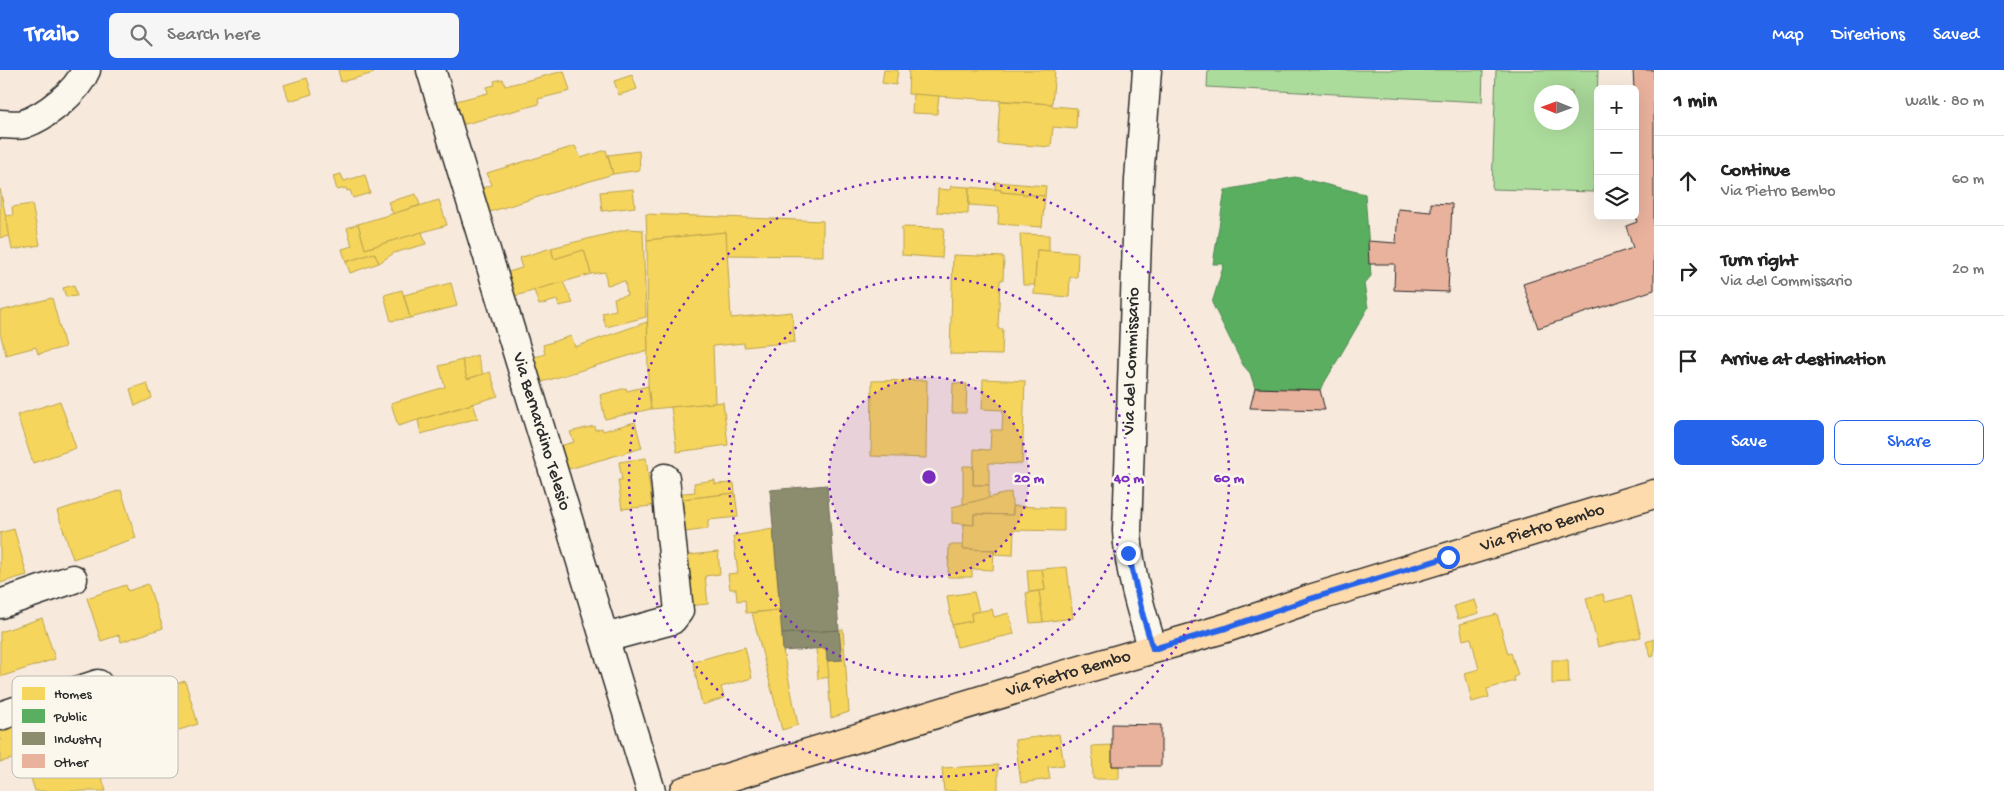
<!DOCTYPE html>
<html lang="en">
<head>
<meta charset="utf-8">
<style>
	body { margin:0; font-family:"Gochi Hand",sans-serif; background:#f6f6f6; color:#222 }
	.controls { position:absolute; right:15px; top:15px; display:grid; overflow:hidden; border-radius:8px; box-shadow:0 5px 20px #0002 }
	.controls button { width:45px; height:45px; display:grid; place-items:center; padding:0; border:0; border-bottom:1px solid #e0e0e0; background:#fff; color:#222; font:25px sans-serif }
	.compass { position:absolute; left:1534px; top:15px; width:45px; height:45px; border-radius:50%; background:#fff; box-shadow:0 5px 20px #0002; rotate:271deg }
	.stop { position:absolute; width:15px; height:15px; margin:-11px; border:4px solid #2563eb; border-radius:50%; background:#fff }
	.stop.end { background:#2563eb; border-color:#fff; box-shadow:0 1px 5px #0008 }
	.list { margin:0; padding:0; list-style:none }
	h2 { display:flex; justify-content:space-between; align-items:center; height:65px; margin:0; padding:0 20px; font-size:21px }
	h2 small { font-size:16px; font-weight:400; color:#767676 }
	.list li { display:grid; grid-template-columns:32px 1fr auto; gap:15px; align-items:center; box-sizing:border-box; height:90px; padding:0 20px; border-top:1px solid #e0e0e0 }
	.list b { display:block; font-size:19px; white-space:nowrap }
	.list p { margin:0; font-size:16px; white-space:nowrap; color:#767676 }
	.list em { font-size:16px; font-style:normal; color:#767676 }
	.actions { display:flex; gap:10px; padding:15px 20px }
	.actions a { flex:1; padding:11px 0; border:1px solid #2563eb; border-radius:8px; text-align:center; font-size:18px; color:#2563eb }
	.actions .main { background:#2563eb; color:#fff }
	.icon { flex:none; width:28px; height:28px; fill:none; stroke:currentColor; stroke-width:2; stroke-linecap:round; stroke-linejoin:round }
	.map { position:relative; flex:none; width:1654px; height:721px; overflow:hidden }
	header { display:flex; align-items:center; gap:30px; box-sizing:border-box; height:70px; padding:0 25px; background:#2563eb; color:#fff }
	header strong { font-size:24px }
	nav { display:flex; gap:28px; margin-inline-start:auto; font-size:18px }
	.search { width:350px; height:45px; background:#f6f6f6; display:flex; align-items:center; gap:12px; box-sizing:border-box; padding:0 18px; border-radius:8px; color:#767676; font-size:19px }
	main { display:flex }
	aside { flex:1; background:#fff }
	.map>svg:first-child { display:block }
</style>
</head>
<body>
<header>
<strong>Trailo</strong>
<div class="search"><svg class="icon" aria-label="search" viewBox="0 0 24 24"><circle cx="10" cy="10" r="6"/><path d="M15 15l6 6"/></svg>Search here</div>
<nav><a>Map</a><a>Directions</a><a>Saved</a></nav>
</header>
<main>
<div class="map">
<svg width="1654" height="721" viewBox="0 0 1654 721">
	<rect width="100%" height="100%" fill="#f7e9dc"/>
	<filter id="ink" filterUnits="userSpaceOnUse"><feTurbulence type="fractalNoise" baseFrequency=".02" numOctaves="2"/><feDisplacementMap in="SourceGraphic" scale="10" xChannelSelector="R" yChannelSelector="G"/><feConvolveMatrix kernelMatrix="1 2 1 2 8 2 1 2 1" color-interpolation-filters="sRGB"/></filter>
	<g filter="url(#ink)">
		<g fill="#acdc9c" stroke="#6c8464" fill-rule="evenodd">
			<polygon points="1208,0 1483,0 1482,32 1207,17"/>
			<path d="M1496 0H1598L1594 122 1492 119ZM1542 22H1572V52H1542Z"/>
		</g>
		<g fill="#f6d55c" stroke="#b9a24d">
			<polygon points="338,0 373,0 374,3 341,12"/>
			<polygon points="884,0 898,0 896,15 882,13"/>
			<polygon points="909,0 1055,0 1052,34 908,24"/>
			<polygon points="564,1 570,21 538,29 539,34 458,56 452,32 488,23 487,17 495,15 494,11 503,9 505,16"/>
			<polygon points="632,5 637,19 619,25 614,11"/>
			<polygon points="307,8 312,24 289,31 284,15"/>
			<polygon points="913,24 939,26 937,44 912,43"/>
			<polygon points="1000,31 1052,34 1052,36 1077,38 1076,59 1053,57 1051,77 997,73"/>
			<polygon points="575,76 581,88 606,80 613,104 486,143 479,119 492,115 487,103"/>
			<polygon points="639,81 640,100 613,104 608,85"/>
			<polygon points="341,104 344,111 365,105 370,123 353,128 350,120 347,121 346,118 337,120 333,106"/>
			<polygon points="995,112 1046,116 1045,126 1001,122 1001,120 995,119"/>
			<polygon points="951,116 969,117 968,144 937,142 938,119 950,120"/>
			<polygon points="969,117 1001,120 1001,122 1045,126 1042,157 998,154 999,137 969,135"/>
			<polygon points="0,119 10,166 0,168"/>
			<polygon points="633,119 635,137 602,141 600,122"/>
			<polygon points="416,124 420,135 393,144 388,132"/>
			<polygon points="439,130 447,155 365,179 358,154"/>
			<polygon points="32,134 40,175 12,180 6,146 13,145 12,137"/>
			<polygon points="646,144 823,151 823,186 726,185 726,162 647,170"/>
			<polygon points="358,154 365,179 422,162 426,174 394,183 379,193 374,183 346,192 342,179 352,176 347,158"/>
			<polygon points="902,157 944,158 942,188 902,185"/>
			<polygon points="628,159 643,160 646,247 606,257 602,243 616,240 614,228 627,225 625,211 607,215 605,202 591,204 584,180 554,189 551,178"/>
			<polygon points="726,162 731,248 792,242 795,272 744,277 744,273 713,276 715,333 651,339 648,316 647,170"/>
			<polygon points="1020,164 1049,165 1049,181 1037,180 1035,215 1023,215"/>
			<polygon points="551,178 554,189 584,180 591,204 512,227 505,203 522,198 519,188"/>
			<polygon points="1037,180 1078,183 1077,207 1070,207 1069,227 1034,224"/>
			<polygon points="374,183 379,193 350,203 346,192"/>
			<polygon points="953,185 1004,187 1003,210 1000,210 998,259 1003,259 1002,285 950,284"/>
			<polygon points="563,212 573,233 559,236 557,230 539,235 534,220"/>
			<polygon points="451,213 457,236 410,248 404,225"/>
			<polygon points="74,215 77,226 66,227 63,218"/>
			<polygon points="402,220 410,248 391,251 384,225"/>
			<polygon points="52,228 65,277 38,284 36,277 6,285 0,263 0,241"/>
			<polygon points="647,252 648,280 539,313 531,288 545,284 543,275 571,266 575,277"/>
			<polygon points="477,285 483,304 467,309 462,290"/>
			<polygon points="462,290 467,309 490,302 498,326 398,356 391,333 445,317 439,296"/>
			<polygon points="983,309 1025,311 1022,394 989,393 989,415 973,415 974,379 990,380 991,360 1002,360 1003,340 982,339"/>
			<polygon points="927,310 926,388 871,386 872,311"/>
			<polygon points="147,313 152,328 135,336 130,319"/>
			<polygon points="953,313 967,314 966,343 952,343"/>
			<polygon points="648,316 651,339 605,349 600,325 626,318 627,321"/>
			<polygon points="60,331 76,378 33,393 17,345"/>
			<polygon points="723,332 728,375 677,382 671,337"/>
			<polygon points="473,334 478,348 421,364 418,350"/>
			<polygon points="635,352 642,378 562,401 556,377 574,372 570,362 594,356 595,360 602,358 603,361"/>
			<polygon points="646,388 652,436 622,439 618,410 622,410 619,392"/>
			<polygon points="963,396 973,396 973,415 989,415 989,428 963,436"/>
			<polygon points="715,410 715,414 734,413 735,423 674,430 674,424 695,422 694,413"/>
			<polygon points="121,420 136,468 73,489 57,441"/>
			<polygon points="1011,422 1013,445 974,444 974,455 952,453 952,437"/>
			<polygon points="735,423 738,447 708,450 708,459 678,463 674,430"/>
			<polygon points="1013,436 1064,438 1064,461 1014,460 1013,485 994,484 994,480 963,479 964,454 974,455 974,444 1013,445"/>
			<polygon points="14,459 27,505 0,513 0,463"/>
			<polygon points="773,459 780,540 746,543 745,530 737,531 736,519 730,519 728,504 738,503 733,466"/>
			<polygon points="949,475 963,475 963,479 994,480 993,500 972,499 972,507 948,507"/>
			<polygon points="718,482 720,504 705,506 708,534 687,536 680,486"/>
			<polygon points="1067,497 1073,548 1043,552 1039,521 1045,520 1042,499"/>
			<polygon points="1042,499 1045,520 1029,522 1027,500"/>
			<polygon points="148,514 163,558 121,572 119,565 101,571 87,528 126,515 128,521"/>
			<polygon points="1039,521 1043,552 1030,553 1026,523"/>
			<polygon points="974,522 979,541 971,543 972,551 952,555 947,526"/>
			<polygon points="1603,524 1605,532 1631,526 1641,567 1598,577 1586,528"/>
			<polygon points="1475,530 1479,543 1458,549 1454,536"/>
			<polygon points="992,539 994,547 1009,543 1014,564 957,577 952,555 972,551 971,543"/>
			<polygon points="780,540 783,581 798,655 782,660 752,543"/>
			<polygon points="1497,544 1508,584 1511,583 1518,605 1514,607 1515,611 1487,619 1489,627 1472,632 1465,603 1479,599 1471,568 1463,570 1460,554"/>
			<polygon points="42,548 55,589 0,607 0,562"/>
			<polygon points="843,559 849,642 831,648 827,591 842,590 839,560"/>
			<polygon points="1654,569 1654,586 1651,587 1646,572"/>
			<polygon points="745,577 752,608 721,617 724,628 702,635 693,592"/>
			<polygon points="816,578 826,578 829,607 818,609"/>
			<polygon points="1552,590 1568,590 1569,613 1552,614"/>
			<polygon points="185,611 198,654 142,672 129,629"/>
			<polygon points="57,642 60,654 83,646 106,721 35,721 24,686 0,692 0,660"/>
			<polygon points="1059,664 1064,695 1048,697 1050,709 1021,713 1015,670"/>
			<polygon points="1113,675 1112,696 1119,696 1119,709 1093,709 1092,676"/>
			<polygon points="998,695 998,721 944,721 942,698"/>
		</g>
		<polygon fill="#5aae61" stroke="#4c8751" points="1295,107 1365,124 1371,206 1364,214 1368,238 1320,320 1255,318 1250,303 1243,295 1212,233 1224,194 1213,194 1225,120"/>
		<g fill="#8c8c6e" stroke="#6f6f5a">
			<polygon points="827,415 839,560 782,564 770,420"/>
			<polygon points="839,560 842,590 827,591 826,578 783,581 782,564"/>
		</g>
		<g fill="#e9b29d" stroke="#2b2b2b">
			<polygon points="1633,0 1654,0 1654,220 1538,258 1523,214 1633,178 1626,156 1637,152 1635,142 1635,19 1634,19"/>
			<polygon points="1431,133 1452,134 1448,222 1394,220 1395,194 1369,194 1368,171 1396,173 1398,139 1431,142"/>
			<polygon points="1255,318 1320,320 1325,340 1250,338"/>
			<polygon points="1112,654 1161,655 1161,696 1112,696"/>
		</g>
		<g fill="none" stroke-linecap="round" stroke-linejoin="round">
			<defs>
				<g id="minor">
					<path id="s1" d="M431 0 651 721"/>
					<path d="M1147 0 1139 110 1127 461C1129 501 1141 541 1153 579"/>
					<path d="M0 54C7 54 17 56 24 54 46 46 77 22 86 0"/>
					<polyline points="0,534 73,509"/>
					<polyline points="605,568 672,550 679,541 665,408"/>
					<polyline points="0,646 98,614"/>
				</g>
				<g id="major">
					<path id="s2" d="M684 721 1050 609 1226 558 1310 529 1654 424"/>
				</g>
			</defs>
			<use href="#minor" stroke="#2b2b2b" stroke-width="31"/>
			<use href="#major" stroke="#2b2b2b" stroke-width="31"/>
			<use href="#minor" stroke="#fbf7ec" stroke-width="28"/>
			<use href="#major" stroke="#fedbac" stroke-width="28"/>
		</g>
	</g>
	<g fill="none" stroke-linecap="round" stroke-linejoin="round" filter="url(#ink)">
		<polyline stroke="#2563eb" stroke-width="6" points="1128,483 1143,546 1153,579 1226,558 1310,529 1448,487"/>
	</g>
	<circle cx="929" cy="407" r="100" fill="#7b2cbf" fill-opacity=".12"/>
	<g fill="none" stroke="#7b2cbf" stroke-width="2.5" stroke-dasharray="2.5 5">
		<circle cx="929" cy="407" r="100"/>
		<circle cx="929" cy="407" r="200"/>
		<circle cx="929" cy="407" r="300"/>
	</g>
	<g text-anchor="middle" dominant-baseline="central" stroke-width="5" stroke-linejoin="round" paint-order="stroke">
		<g font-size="18" fill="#2b2b2b" stroke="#fbf7ec">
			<text transform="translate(1132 291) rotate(-88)">Via del Commissario</text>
			<text stroke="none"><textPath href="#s1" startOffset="378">Via Bernardino Telesio</textPath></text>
			<text stroke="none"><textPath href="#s2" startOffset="898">Via Pietro Bembo</textPath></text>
			<text stroke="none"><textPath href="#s2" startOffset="402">Via Pietro Bembo</textPath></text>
		</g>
	</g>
	<rect x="12" y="606" width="166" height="102" rx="8" fill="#fbf7ec" stroke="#bdbab2" stroke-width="1"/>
	<rect x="22" y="617" width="23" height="13" fill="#f6d55c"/>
	<rect x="22" y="639" width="23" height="14" fill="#5aae61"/>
	<rect x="22" y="662" width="23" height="13" fill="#8c8c6e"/>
	<rect x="22" y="684" width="23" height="14" fill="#e9b29d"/>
	<g font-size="14" fill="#2b2b2b">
		<text x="54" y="628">Homes</text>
		<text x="54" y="651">Public</text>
		<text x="54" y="673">Industry</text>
		<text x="54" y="696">Other</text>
	</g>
	<circle cx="929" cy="407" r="8" fill="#7b2cbf" stroke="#fbf7ec" stroke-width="2.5"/>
	<g font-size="15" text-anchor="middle" font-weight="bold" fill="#7b2cbf" stroke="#fbf7ec" stroke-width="5" stroke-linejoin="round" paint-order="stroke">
		<text x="1029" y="412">20 m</text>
		<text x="1129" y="412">40 m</text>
		<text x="1229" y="412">60 m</text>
	</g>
</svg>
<div class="controls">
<button>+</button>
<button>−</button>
<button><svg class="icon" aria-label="layers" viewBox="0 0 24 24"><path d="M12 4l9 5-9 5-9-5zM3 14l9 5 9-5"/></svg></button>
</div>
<svg class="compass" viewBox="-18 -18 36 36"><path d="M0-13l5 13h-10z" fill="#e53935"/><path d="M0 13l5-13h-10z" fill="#767676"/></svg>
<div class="stop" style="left:1448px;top:487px"></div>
<div class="stop end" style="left:1128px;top:483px"></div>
</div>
<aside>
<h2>1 min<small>Walk · 80 m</small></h2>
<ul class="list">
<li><svg class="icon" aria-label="ahead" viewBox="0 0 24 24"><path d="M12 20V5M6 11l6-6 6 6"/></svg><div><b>Continue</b><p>Via Pietro Bembo</p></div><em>60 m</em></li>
<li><svg class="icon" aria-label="right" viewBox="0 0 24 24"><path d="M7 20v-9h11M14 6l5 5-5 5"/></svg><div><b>Turn right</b><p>Via del Commissario</p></div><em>20 m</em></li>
<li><svg class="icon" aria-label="arrive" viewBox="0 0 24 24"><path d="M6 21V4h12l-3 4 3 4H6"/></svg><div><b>Arrive at destination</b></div></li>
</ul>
<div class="actions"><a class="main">Save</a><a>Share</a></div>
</aside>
</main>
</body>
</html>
